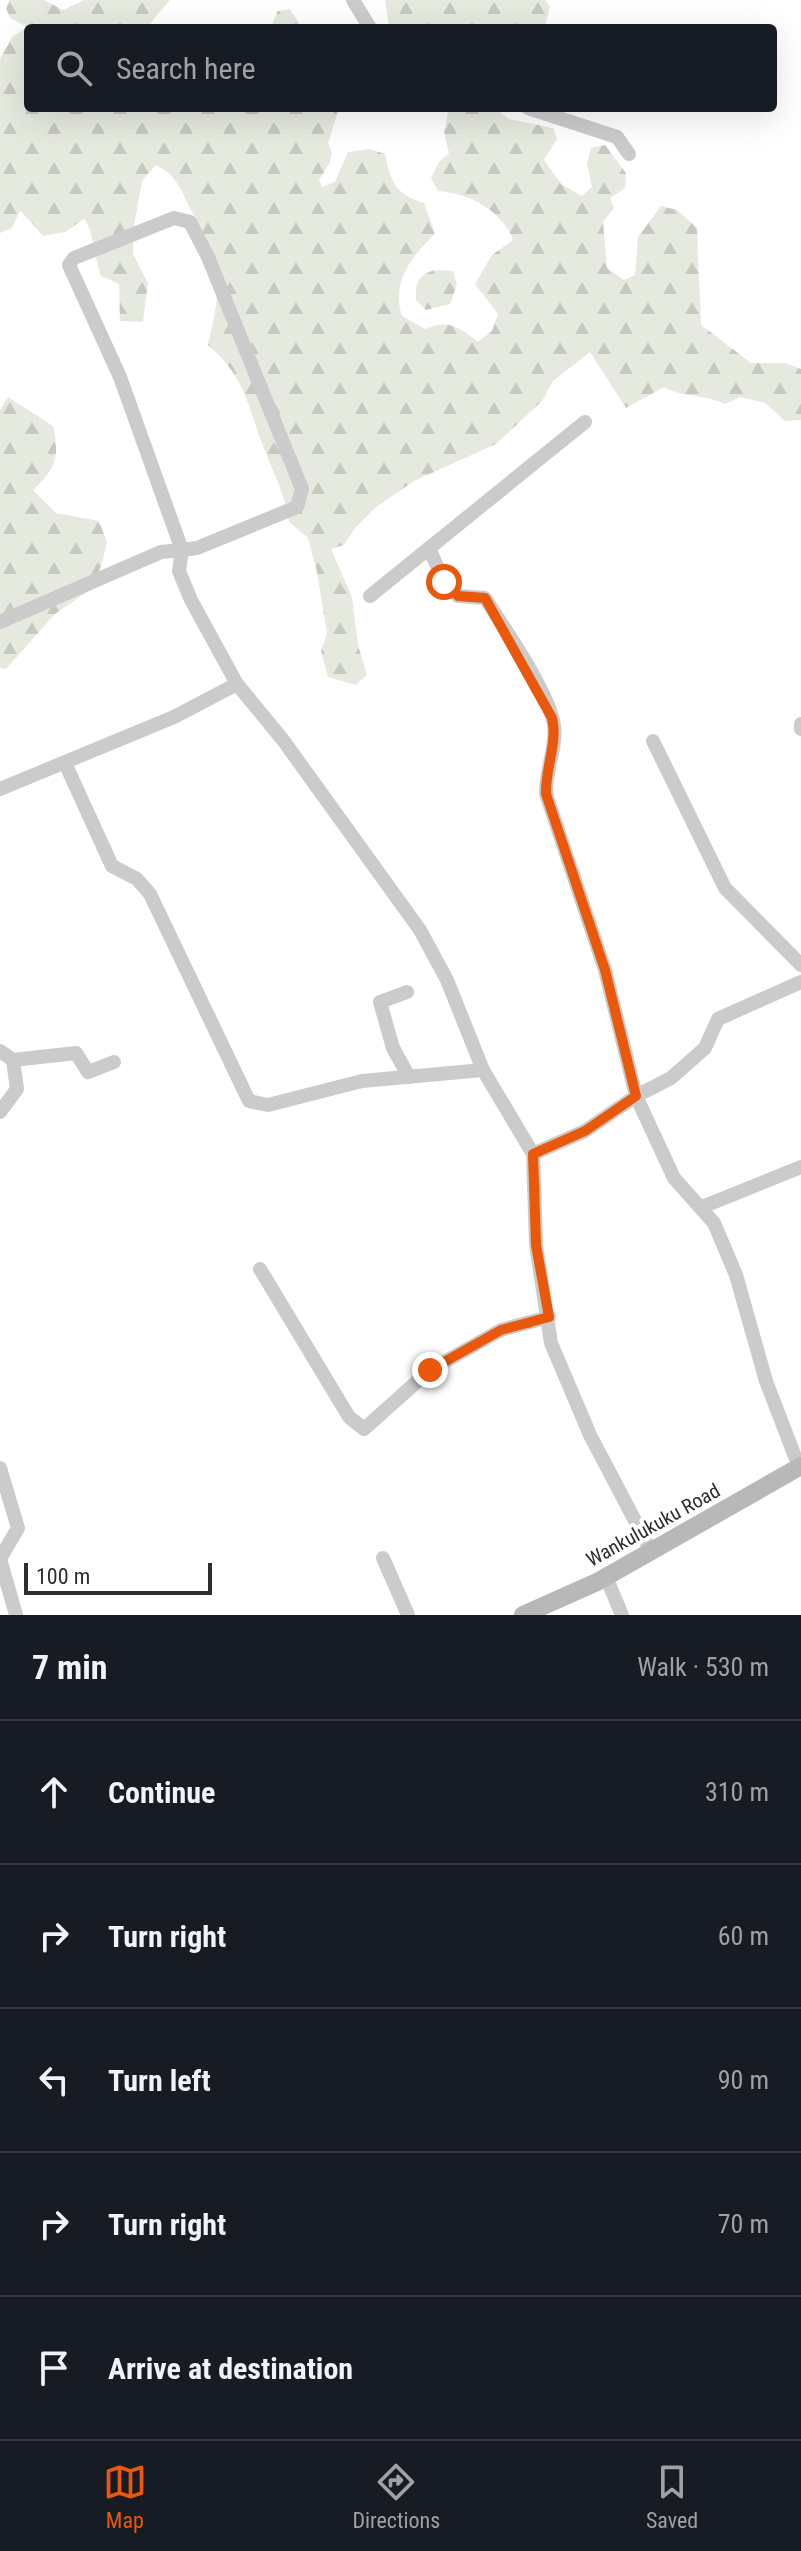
<!DOCTYPE html>
<html lang="en">
<head>
<meta charset="utf-8">
<style>
	body { margin:0; font-family:"Roboto Condensed",sans-serif; background:#20242c; color:#f1f3f6 }
	.scale { position:absolute; left:24px; bottom:20px; width:188px; box-sizing:border-box; padding-left:8px; border:4px solid #2e2e2e; border-top:0; font-size:22px; line-height:28px; white-space:nowrap; color:#2e2e2e; -webkit-text-stroke:6px #fff; paint-order:stroke }
	.stop { position:absolute; width:24px; height:24px; margin:-18px; border:6px solid #ea580c; border-radius:50%; background:#fff }
	.stop.end { background:#ea580c; border-color:#fff; box-shadow:0 2px 8px #0008 }
	.list { margin:0; padding:0; list-style:none }
	h2 { display:flex; justify-content:space-between; align-items:center; height:104px; margin:0; padding:0 32px; font-size:34px }
	h2 small { font-size:26px; font-weight:400; color:#9ea1a6 }
	.list li { display:grid; grid-template-columns:52px 1fr auto; gap:24px; align-items:center; box-sizing:border-box; height:144px; padding:0 32px; border-top:2px solid #363941 }
	.list b { display:block; font-size:30px; white-space:nowrap }
	.list em { font-size:26px; font-style:normal; color:#9ea1a6 }
	.icon { flex:none; width:44px; height:44px; fill:none; stroke:currentColor; stroke-width:2; stroke-linecap:round; stroke-linejoin:round }
	.map { position:relative; flex:none; width:801px; height:1615px; overflow:hidden }
	.search { position:absolute; background:#171b24; box-shadow:0 8px 32px #0002; left:24px; right:24px; top:24px; height:88px; display:flex; align-items:center; gap:20px; box-sizing:border-box; padding:0 28px; border-radius:8px; color:#9ea1a6; font-size:30px }
	.sheet { height:824px; background:#171b24 }
	nav { display:flex; justify-content:space-around; align-items:center; box-sizing:border-box; height:112px; border-top:2px solid #363941; background:#171b24; font-size:22px; color:#9ea1a6 }
	nav a { display:grid; justify-items:center; gap:4px }
	nav .on { color:#ea580c }
	.map>svg:first-child { display:block }
</style>
</head>
<body>
<div class="map">
<svg width="801" height="1615" viewBox="0 0 801 1615">
	<defs>
		<pattern id="forest-firs" width="22" height="20" patternUnits="userSpaceOnUse" patternTransform="scale(2)"><rect width="22" height="20" fill="#e6eade"/><path d="M5 1l3.5 6h-7zM16 11l3.5 6h-7z" fill="#c6c9bf"/></pattern>
	</defs>
	<rect width="100%" height="100%" fill="#fff"/>
	<g fill="url(#forest-firs)">
		<path d="M9 0H44L63 10 84 0H170L146 28H28V108H339L328 143 332 154 329 164 319 180 322 187 335 182 348 152 370 149 385 154C391 182 395 194 424 203L435 234C411 257 391 282 402 316L425 329C449 319 459 327 478 342L492 331 498 314 475 284 492 255 513 240C502 210 468 193 438 191L431 178 439 162 449 153 444 132 449 108H494L509 119 553 128 557 139 544 160 561 184 582 196 592 187 587 164 591 148 605 145 626 173 625 188 610 198 614 208 603 222 607 268 624 280 635 275 638 237 661 206 677 210 697 228 701 325 751 363H785L801 369V420L785 421 765 403 740 397 725 404C704 394 685 398 664 387L626 408 590 352 553 381 542 401 496 444 414 481 375 508 355 528 344 545 331 549 352 597 358 645 367 675 356 685 328 677 321 651 327 634 317 572 308 538 289 522C285 493 273 472 263 446 247 403 245 377 208 345 223 279 223 267 190 208 179 187 178 177 156 165L142 181 134 225 133 254 148 283 143 322 120 321 119 284 101 276C95 261 93 228 84 219L65 232 43 236 20 210 12 228 0 233V59L12 37 27 27 10 18 6 8Z"/>
		<polygon points="385,0 545,0 550,7 545,26 539,28 389,28"/>
		<polygon points="290,9 302,28 270,28 278,11"/>
		<path d="M434 270 453 271 457 285 450 304 426 310 416 300C415 283 418 276 434 270Z"/>
		<path d="M8 397 53 426C60 458 56 468 33 490L56 513 99 521 107 542 101 567 87 592 55 614 6 669 0 668V410Z"/>
	</g>
	<g fill="none" stroke-linecap="round" stroke-linejoin="round">
		<g stroke="#cbcbcb" stroke-width="14">
			<polyline points="353,0 370,28"/>
			<polyline points="528,108 617,137 629,154"/>
			<polygon points="174,218 190,222 208,257 302,489 297,507 197,548 182,550 120,377 69,265 74,258"/>
			<path d="M429 548 444 582 458 596 485 598C504 628 549 692 554 725 557 748 545 771 546 794L605 970 636 1096 674 1178 714 1223 736 1275 766 1381 799 1467"/>
			<polyline points="370,596 585,422"/>
			<polyline points="0,622 161,552 182,550 179,571 191,600 237,684 283,740 420,930 447,980 483,1070 533,1154 536,1245 551,1343 590,1435 652,1553"/>
			<polyline points="801,724 801,729"/>
			<polyline points="653,741 725,888 801,965"/>
			<polyline points="65,763 112,866 137,879 150,894 249,1101 268,1105 362,1081 483,1070"/>
			<polyline points="0,789 174,717 237,684"/>
			<polyline points="407,992 380,1002 393,1048 409,1077"/>
			<polyline points="0,1051 13,1060 76,1053 88,1072 114,1062"/>
			<polyline points="0,1112 17,1089 13,1060"/>
			<polyline points="533,1154 585,1131 636,1096 671,1078 705,1048 718,1019 801,982"/>
			<polyline points="702,1207 801,1167"/>
			<polyline points="260,1269 349,1417 364,1429 430,1370 501,1330 549,1317"/>
			<polyline points="0,1468 18,1528 0,1559"/>
			<polyline points="383,1558 408,1615"/>
			<polyline points="0,1559 16,1615"/>
			<polyline points="606,1577 622,1615"/>
		</g>
		<polyline stroke="#b8b8b8" stroke-width="18" points="523,1615 597,1582 801,1466"/>
	</g>
	<g fill="none" stroke-linecap="round" stroke-linejoin="round">
		<path stroke="#ea580c" stroke-width="10" d="M430 1370 501 1330 549 1317 536 1245 533 1154 585 1131 636 1096 605 970 546 794C545 768 558 743 552 718L485 598 458 596 444 582"/>
	</g>
	<g text-anchor="middle" dominant-baseline="central" stroke-width="8" stroke-linejoin="round" paint-order="stroke">
		<g font-size="20" fill="#2e2e2e" stroke="#fff">
			<text transform="translate(653 1525) rotate(-29)">Wankulukuku Road</text>
		</g>
	</g>
</svg>
<div class="scale">100 m</div>
<div class="stop" style="left:444px;top:582px"></div>
<div class="stop end" style="left:430px;top:1370px"></div>
<div class="search"><svg class="icon" aria-label="search" viewBox="0 0 24 24"><circle cx="10" cy="10" r="6"/><path d="M15 15l6 6"/></svg>Search here</div>
</div>
<section class="sheet">
<h2>7 min<small>Walk · 530 m</small></h2>
<ul class="list">
<li><svg class="icon" aria-label="ahead" viewBox="0 0 24 24"><path d="M12 20V5M6 11l6-6 6 6"/></svg><div><b>Continue</b></div><em>310 m</em></li>
<li><svg class="icon" aria-label="right" viewBox="0 0 24 24"><path d="M7 20v-9h11M14 6l5 5-5 5"/></svg><div><b>Turn right</b></div><em>60 m</em></li>
<li><svg class="icon" aria-label="left" viewBox="0 0 24 24"><path d="M17 20v-9H6M10 6l-5 5 5 5"/></svg><div><b>Turn left</b></div><em>90 m</em></li>
<li><svg class="icon" aria-label="right" viewBox="0 0 24 24"><path d="M7 20v-9h11M14 6l5 5-5 5"/></svg><div><b>Turn right</b></div><em>70 m</em></li>
<li><svg class="icon" aria-label="arrive" viewBox="0 0 24 24"><path d="M6 21V4h12l-3 4 3 4H6"/></svg><div><b>Arrive at destination</b></div></li>
</ul>
</section>
<nav>
<a class="on"><svg class="icon" aria-label="map" viewBox="0 0 24 24"><path d="M3 6l6-2 6 2 6-2v14l-6 2-6-2-6 2zM9 4v14M15 6v14"/></svg>Map</a>
<a><svg class="icon" aria-label="directions" viewBox="0 0 24 24"><path d="M12 3l9 9-9 9-9-9zM9 14v-3h6M13 9l2 2-2 2"/></svg>Directions</a>
<a><svg class="icon" aria-label="saved" viewBox="0 0 24 24"><path d="M7 4h10v16l-5-4-5 4z"/></svg>Saved</a>
</nav>
</body>
</html>
